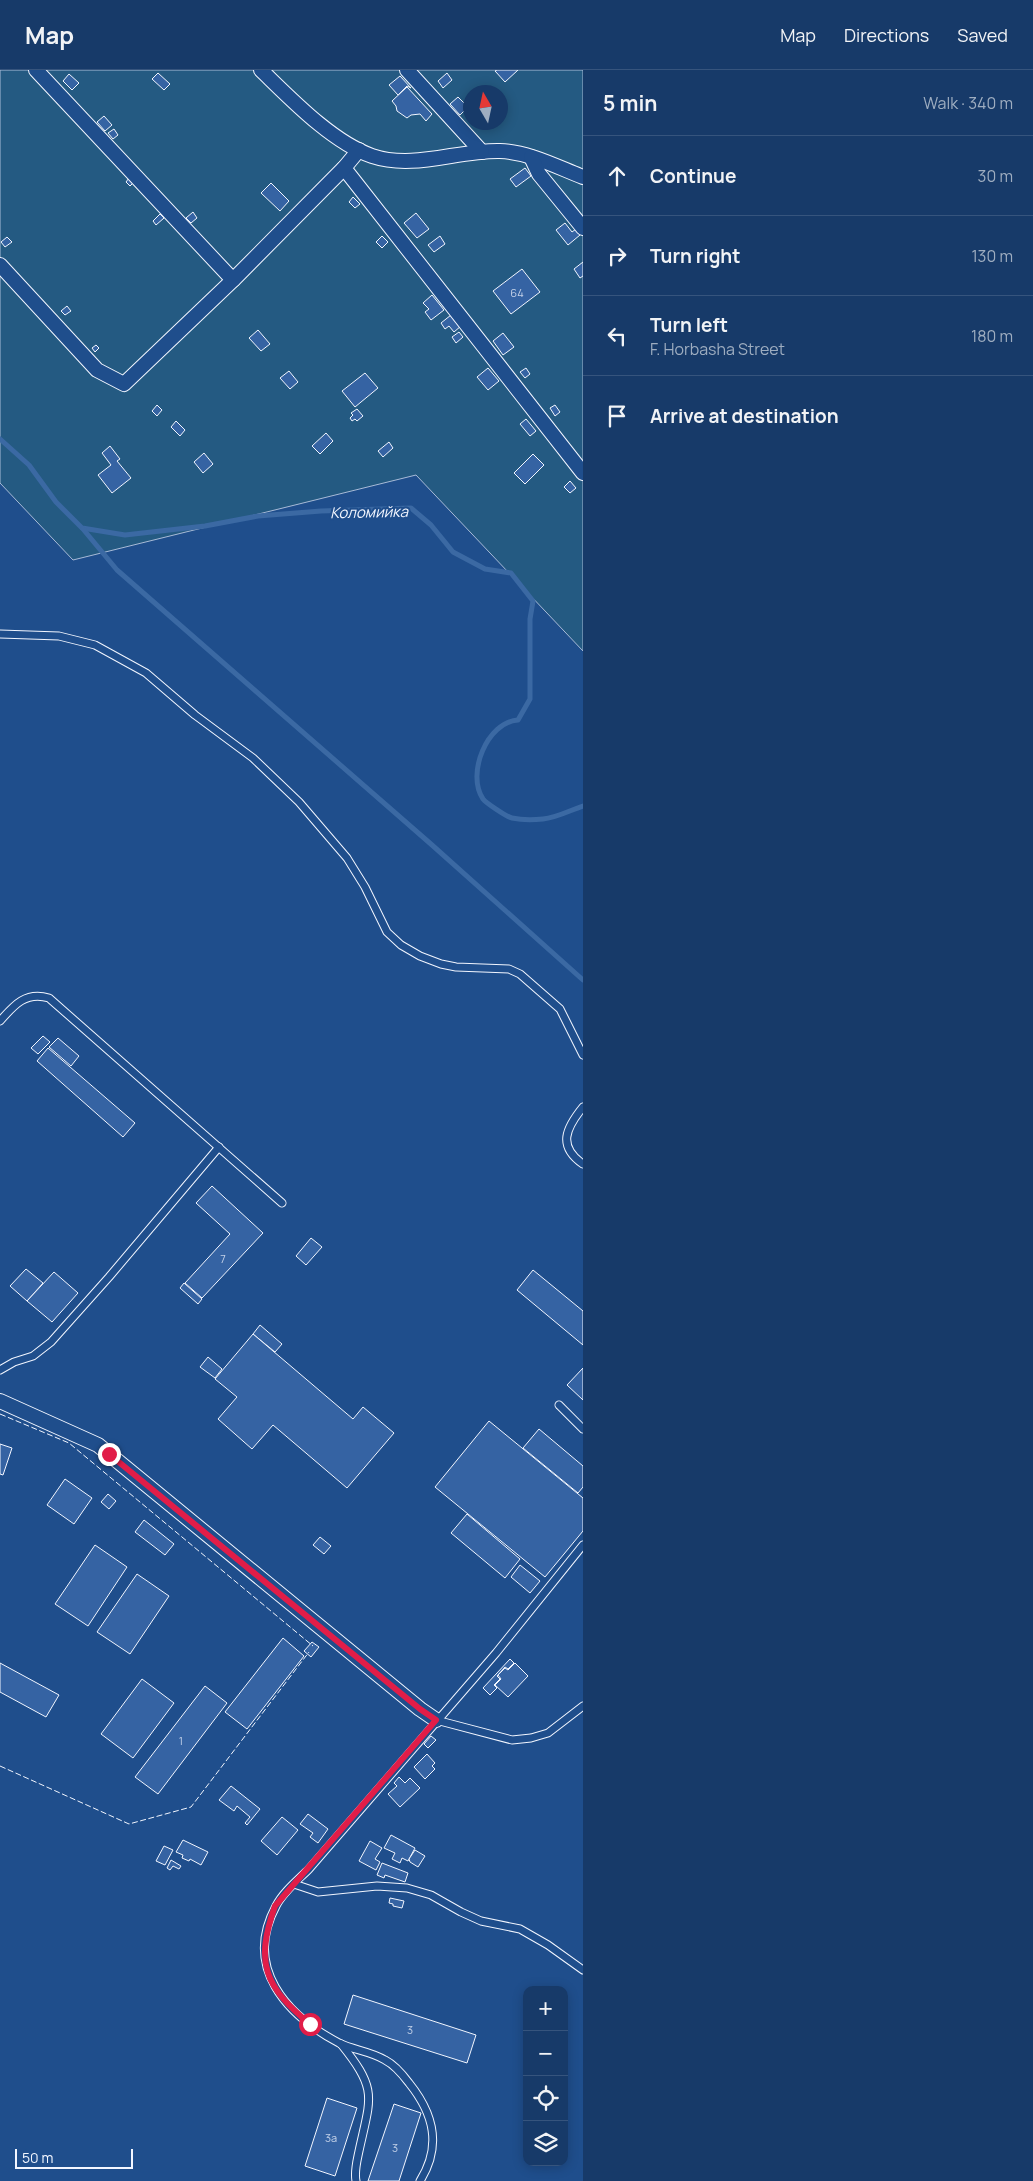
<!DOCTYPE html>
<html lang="en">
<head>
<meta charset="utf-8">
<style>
	body { margin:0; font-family:Manrope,sans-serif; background:#20416f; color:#f1f3f6 }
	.controls { position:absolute; right:15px; bottom:15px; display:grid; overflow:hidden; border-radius:10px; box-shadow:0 2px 12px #0003 }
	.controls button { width:45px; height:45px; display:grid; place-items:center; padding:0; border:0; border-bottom:1px solid #36547d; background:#173a69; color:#f1f3f6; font:25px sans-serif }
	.compass { position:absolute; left:463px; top:15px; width:45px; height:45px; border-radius:50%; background:#173a69; box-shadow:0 2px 12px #0003; rotate:351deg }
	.scale { position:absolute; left:15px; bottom:12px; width:118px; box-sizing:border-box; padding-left:5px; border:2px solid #f2f6ff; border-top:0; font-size:14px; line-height:18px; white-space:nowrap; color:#f2f6ff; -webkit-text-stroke:4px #1f4e8c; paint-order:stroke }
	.stop { position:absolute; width:15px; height:15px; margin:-11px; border:4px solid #e11d48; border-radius:50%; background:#fff }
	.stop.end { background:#e11d48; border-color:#fff; box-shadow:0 1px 5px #0008 }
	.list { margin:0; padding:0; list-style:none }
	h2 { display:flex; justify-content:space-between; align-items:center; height:65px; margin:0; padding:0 20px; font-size:21px }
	h2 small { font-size:16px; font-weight:400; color:#9eadc0 }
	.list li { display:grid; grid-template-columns:32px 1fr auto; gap:15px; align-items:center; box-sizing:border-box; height:80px; padding:0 20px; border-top:1px solid #36547d }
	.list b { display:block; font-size:19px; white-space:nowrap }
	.list p { margin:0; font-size:16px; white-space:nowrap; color:#9eadc0 }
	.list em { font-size:16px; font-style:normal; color:#9eadc0 }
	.icon { flex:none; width:28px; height:28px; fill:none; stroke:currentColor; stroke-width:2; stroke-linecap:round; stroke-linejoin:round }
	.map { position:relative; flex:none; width:583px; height:2111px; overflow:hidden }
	header { display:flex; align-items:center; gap:30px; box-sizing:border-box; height:70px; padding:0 25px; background:#173a69; border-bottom:1px solid #36547d }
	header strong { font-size:24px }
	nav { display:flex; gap:28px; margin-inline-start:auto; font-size:18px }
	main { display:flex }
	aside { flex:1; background:#173a69 }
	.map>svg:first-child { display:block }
</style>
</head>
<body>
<header>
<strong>Map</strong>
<nav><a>Map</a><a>Directions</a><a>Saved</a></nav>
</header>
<main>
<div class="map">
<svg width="583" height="2111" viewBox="0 0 583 2111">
	<rect width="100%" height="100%" fill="#1f4e8c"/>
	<path fill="#245a82" stroke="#a8bbd7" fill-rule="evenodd" d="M0 0H583V581L416 405 73 490 0 413ZM470 22H500V52H470Z"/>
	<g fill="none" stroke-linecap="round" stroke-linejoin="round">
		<g stroke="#3b69a3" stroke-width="5">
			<path d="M0 369 29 395 56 432 82 458 125 465 205 456 258 446 321 441 411 438 431 455 453 482 485 499 511 503 533 531 530 549V629L518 650C487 652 466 704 483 729 486 733 507 747 512 748 521 750 534 750 543 749 556 748 571 740 583 736"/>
			<polyline points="83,459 117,500 432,775 583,910"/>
		</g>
	</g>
	<g fill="#3563a3" stroke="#f2f6ff">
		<polygon points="497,0 518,0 505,12 495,1"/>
		<polygon points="158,3 170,14 164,20 152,9"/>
		<polygon points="447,3 452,10 443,18 438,11"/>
		<polygon points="69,4 79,13 72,20 63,11"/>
		<polygon points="400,6 411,18 407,16 398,25 389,15"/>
		<polygon points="407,17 432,44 426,51 420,44 411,45 407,48 397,41 396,36 392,31"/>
		<polygon points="458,27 468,37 460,45 450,34"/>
		<polygon points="104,46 112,55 105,61 97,52"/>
		<polygon points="114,59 118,65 113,69 108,63"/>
		<polygon points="525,98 531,106 516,117 510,109"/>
		<polygon points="129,108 134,112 130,116 126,112"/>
		<polygon points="271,113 289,131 280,141 261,123"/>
		<polygon points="353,127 360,134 355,138 349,132"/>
		<polygon points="193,142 197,148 191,153 186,148"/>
		<polygon points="416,143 429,159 417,168 404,153"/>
		<polygon points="160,144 164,148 156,155 153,151"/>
		<polygon points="565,153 572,162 576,159 580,165 568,175 556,160"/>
		<polygon points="382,166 388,172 382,178 376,172"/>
		<polygon points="440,166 445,174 434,182 428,175"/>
		<polygon points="7,167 12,172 5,177 1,172"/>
		<polygon points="583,192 583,206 580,208 574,199"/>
		<polygon points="522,199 540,222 511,244 493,221"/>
		<polygon points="432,225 444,240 431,250 425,242 429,239 423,233"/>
		<polygon points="67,236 71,241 65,245 61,241"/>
		<polygon points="451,245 461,256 454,262 449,256 445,259 441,253"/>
		<polygon points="258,260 270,274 261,281 249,268"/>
		<polygon points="459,262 463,267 456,273 452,267"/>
		<polygon points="503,263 514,277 503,285 493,271"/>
		<polygon points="96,275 99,278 95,282 92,278"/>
		<polygon points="488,298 499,311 488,320 477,307"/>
		<polygon points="526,298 530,304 525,308 520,302"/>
		<polygon points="289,301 298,312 290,319 280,308"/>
		<polygon points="365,303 378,318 355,337 342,321"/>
		<polygon points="157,335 162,340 157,346 152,341"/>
		<polygon points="555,335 560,342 555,346 550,338"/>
		<polygon points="357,339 363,346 357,351 355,349 352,351 350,348 353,345 351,343"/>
		<polygon points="526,349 536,361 530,366 520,354"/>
		<polygon points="176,351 185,360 180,366 171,357"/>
		<polygon points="326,363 333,371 320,384 312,376"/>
		<polygon points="389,372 393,378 383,387 378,381"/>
		<polygon points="110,376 120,389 117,391 131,408 112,423 98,405 111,395 102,383"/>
		<polygon points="204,383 213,394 203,403 194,392"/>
		<polygon points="533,384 544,395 525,414 514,403"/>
		<polygon points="570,411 576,418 570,423 564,417"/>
		<polygon points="43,966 50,972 38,984 31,978"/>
		<polygon points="58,968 79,986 71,996 49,977"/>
		<polygon points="48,978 135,1053 123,1067 37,991"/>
		<polygon points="212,1116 263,1163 202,1228 185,1213 230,1164 196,1133"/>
		<polygon points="311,1168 322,1177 306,1195 296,1186"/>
		<polygon points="26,1199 43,1213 27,1231 10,1216"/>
		<polygon points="533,1200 583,1241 583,1275 517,1220"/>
		<polygon points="54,1202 78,1223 52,1252 27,1231"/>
		<polygon points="184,1213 202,1229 198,1234 180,1218"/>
		<polygon points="260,1255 282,1274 275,1282 253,1264"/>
		<polygon points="253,1264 353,1349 363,1337 394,1363 347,1418 273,1355 252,1379 218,1349 237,1327 215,1309"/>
		<polygon points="208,1287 222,1299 215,1308 200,1297"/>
		<polygon points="583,1298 583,1330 567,1315"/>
		<polygon points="489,1351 583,1428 583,1461 545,1507 435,1417"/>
		<polygon points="539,1359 583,1396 583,1417 578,1423 523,1378"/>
		<polygon points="0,1374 12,1378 3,1405 0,1404"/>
		<polygon points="65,1409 92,1428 74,1454 47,1435"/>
		<polygon points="108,1424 116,1431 109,1439 101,1432"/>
		<polygon points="467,1444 520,1489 505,1508 451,1463"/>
		<polygon points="144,1450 174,1474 165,1485 135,1462"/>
		<polygon points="320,1467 331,1476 324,1484 313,1475"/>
		<polygon points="95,1475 127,1497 88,1556 55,1534"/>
		<polygon points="520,1495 540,1511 530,1523 511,1507"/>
		<polygon points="137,1504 169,1526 130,1584 97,1562"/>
		<polygon points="283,1568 304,1586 247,1659 225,1642"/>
		<polygon points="312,1572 319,1577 311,1587 304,1581"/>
		<polygon points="510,1589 514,1593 508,1599 505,1597 497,1606 500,1609 494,1615 497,1618 490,1625 483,1618"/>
		<polygon points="0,1593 59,1625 46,1647 0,1622"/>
		<polygon points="515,1593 528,1606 508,1627 495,1615 501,1609 498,1605 505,1598 508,1600"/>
		<polygon points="142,1609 174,1633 133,1688 101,1664"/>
		<polygon points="205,1616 227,1633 158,1724 135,1707"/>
		<polygon points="431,1666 436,1670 428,1678 424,1674"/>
		<polygon points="427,1684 435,1693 432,1696 435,1699 425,1709 414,1697"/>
		<polygon points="399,1707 405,1713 410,1708 420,1718 400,1737 388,1724 397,1716 394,1713"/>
		<polygon points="231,1716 260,1739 247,1755 245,1753 250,1747 237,1736 234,1741 219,1730"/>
		<polygon points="308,1744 328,1759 318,1773 310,1767 313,1763 300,1754"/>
		<polygon points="282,1747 298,1760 277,1785 261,1771"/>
		<polygon points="391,1765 415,1778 408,1791 402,1788 400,1793 392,1789 395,1783 384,1778"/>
		<polygon points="183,1770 208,1782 201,1795 190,1789 189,1791 182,1788 183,1785 176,1782"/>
		<polygon points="370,1771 382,1778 375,1789 380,1792 376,1800 359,1791"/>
		<polygon points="164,1776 173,1780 165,1795 156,1791"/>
		<polygon points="415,1780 425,1786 418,1797 410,1792 409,1789"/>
		<polygon points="171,1790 181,1796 179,1799 173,1796 170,1800 167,1798"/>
		<polygon points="382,1793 408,1803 405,1812 385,1805 384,1808 377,1805"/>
		<polygon points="390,1828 404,1831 402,1838 393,1836 393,1834 389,1833"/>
		<polygon points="353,1925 476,1965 467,1993 344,1954"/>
		<polygon points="327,2028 357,2038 335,2106 305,2096"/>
		<polygon points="394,2034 421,2043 399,2111 368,2111"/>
	</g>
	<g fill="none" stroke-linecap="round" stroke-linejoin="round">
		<defs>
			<g id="service">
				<polyline points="0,564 59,566 95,575 146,603 195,645 253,688 299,732 347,788 365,817 387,862 401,875 420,886 441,894 456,897 509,899 520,904 560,939 583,985"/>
				<path d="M0 951C14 935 26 921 49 928L282 1133"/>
				<path d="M583 1037C566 1058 557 1076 583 1094"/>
				<polyline points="0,1300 14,1292 33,1286 51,1272 109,1207 219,1077"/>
				<polyline points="559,1335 583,1359"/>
				<polyline points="436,1650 512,1670 531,1668 548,1663 583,1636"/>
				<polyline points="294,1814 318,1822 377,1816 407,1818 431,1825 461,1842 481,1851 520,1859 548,1875 583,1900"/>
				<path d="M341 1974C378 2020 371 2026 359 2081 357 2091 354 2101 356 2111"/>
				<path d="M420 2111C442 2076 434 2044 409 2013 403 2005 395 1995 385 1990 370 1981 353 1980 339 1973 286 1945 243 1897 276 1836 283 1822 298 1810 309 1799L496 1583 583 1475"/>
			</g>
			<g id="minor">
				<polyline points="36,0 233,210"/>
				<path d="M261 0C291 29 332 72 372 86 414 100 457 80 500 81 529 82 557 97 583 107"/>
				<polyline points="407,0 482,82"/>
				<polyline points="531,87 539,104 583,158"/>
				<polyline points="344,98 583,403"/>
				<polyline points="0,195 97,300 124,314 233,210 344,98 359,80"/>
				<polyline points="0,1331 98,1375 420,1639 436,1650"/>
			</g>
		</defs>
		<use href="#service" stroke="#f2f6ff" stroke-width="9"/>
		<use href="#minor" stroke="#f2f6ff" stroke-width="16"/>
		<use href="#service" stroke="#1f4e8c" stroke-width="7"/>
		<use href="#minor" stroke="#1f4e8c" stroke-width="14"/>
		<g stroke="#f2f6ff" stroke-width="1" stroke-dasharray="6 2.5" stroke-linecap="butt">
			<polyline points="0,1344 69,1373 313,1576"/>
			<polyline points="0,1696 129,1754 191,1737 309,1582"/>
		</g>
	</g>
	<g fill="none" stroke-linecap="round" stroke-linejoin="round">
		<path stroke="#e11d48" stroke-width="6" d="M109 1384 420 1639 436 1650 275 1836C255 1893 264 1916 310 1954"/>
	</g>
	<g text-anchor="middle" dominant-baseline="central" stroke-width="4" stroke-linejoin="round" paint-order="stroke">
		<g font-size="11" fill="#c3d1e8">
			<text x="517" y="222">64</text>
			<text x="223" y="1188">7</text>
			<text x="181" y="1670">1</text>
			<text x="410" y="1959">3</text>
			<text x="331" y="2067">3а</text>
			<text x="395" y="2077">3</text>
		</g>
		<g font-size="15" font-style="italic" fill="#f2f6ff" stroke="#1f4e8c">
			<text transform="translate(369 442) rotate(-1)">Коломийка</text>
		</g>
	</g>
</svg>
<div class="controls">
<button>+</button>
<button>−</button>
<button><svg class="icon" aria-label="locate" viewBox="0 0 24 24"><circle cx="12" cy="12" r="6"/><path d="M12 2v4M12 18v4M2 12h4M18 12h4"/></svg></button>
<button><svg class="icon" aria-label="layers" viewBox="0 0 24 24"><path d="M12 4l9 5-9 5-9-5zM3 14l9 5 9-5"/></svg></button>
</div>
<svg class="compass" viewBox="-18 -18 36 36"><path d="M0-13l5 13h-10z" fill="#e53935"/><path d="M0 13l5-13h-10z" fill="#9eadc0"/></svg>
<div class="scale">50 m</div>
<div class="stop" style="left:310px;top:1954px"></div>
<div class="stop end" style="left:109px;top:1384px"></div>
</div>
<aside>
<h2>5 min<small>Walk · 340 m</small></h2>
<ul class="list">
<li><svg class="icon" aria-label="ahead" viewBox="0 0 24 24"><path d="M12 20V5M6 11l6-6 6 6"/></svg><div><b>Continue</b></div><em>30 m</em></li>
<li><svg class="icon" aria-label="right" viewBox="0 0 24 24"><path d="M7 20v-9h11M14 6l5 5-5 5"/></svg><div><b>Turn right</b></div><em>130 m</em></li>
<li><svg class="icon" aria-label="left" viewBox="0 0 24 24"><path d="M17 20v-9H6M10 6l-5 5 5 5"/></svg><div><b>Turn left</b><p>F. Horbasha Street</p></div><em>180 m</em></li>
<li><svg class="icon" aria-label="arrive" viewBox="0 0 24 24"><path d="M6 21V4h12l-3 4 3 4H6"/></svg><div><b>Arrive at destination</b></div></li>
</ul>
</aside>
</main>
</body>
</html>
